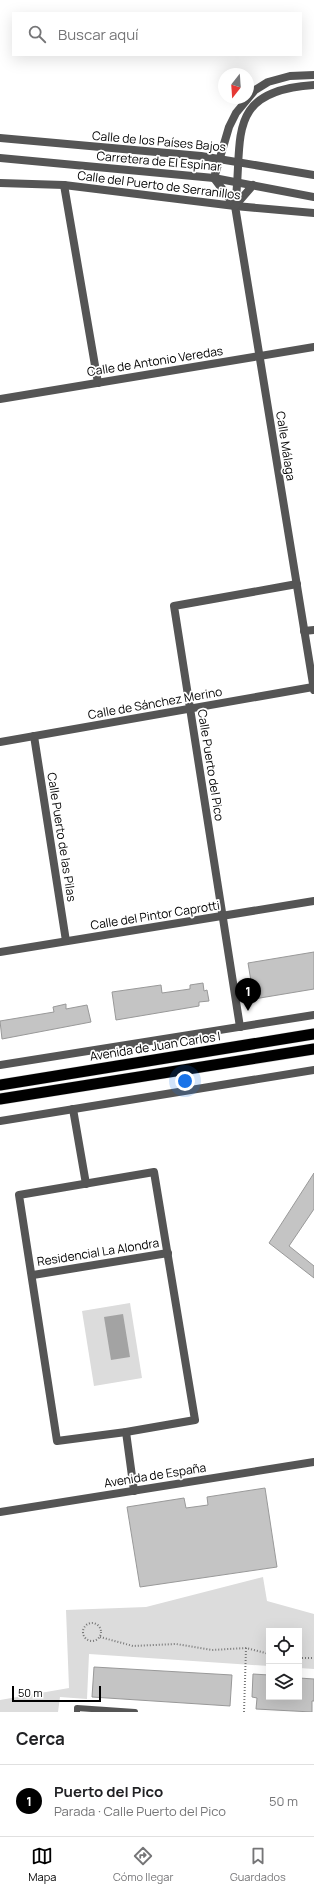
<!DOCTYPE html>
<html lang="es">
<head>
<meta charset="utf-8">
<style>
	body { margin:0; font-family:Manrope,sans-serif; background:#f2f2f2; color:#202124 }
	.controls { position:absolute; right:12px; bottom:12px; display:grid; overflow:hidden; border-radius:0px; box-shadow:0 4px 16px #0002 }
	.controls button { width:36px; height:36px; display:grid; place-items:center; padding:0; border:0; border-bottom:1px solid #e0e0e0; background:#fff; color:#202124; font:20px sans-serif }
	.compass { position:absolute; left:218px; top:68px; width:36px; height:36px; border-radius:50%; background:#fff; box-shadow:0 4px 16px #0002; rotate:197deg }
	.scale { position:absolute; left:12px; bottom:10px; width:89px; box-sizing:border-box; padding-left:4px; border:2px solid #000; border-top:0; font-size:11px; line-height:14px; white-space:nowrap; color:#000; -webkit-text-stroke:3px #fff; paint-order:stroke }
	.you { position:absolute; left:185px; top:1081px; width:14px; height:14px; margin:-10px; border:3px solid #fff; border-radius:50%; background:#1a73e8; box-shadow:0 0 0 6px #1a73e833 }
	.badge { display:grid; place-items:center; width:26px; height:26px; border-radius:50%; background:#000; color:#fff; font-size:13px; font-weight:700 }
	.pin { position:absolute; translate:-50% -33px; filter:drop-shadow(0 1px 2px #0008) }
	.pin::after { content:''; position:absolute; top:21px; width:14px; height:12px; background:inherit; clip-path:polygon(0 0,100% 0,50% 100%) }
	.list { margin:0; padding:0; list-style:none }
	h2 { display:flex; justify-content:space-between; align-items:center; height:52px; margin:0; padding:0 16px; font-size:17px }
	h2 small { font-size:13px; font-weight:400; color:#757577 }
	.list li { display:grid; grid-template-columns:26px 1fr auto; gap:12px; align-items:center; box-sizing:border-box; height:72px; padding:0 16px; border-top:1px solid #e0e0e0 }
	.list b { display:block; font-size:15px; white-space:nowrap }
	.list p { margin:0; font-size:13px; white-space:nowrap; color:#757577 }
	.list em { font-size:13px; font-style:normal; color:#757577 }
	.icon { flex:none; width:22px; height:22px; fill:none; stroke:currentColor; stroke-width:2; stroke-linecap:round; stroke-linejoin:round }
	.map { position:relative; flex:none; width:314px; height:1712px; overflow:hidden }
	.search { position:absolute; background:#fff; box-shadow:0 4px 16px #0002; left:12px; right:12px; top:12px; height:44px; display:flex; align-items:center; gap:10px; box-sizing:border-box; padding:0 14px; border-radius:0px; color:#757577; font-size:15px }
	.sheet { height:124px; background:#fff }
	nav { display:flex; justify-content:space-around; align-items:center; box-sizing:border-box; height:56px; border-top:1px solid #e0e0e0; background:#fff; font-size:11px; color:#757577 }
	nav a { display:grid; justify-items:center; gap:2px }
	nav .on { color:#000 }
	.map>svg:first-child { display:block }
</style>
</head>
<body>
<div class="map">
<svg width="314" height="1712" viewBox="0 0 314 1712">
	<rect width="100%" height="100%" fill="#fff"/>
	<g fill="#dcdcdc">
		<polygon points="130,1303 142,1378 94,1386 82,1311"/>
		<polygon points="263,1577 267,1601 314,1614 314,1669 299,1668 299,1631 269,1631 269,1666 89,1654 87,1699 60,1697 58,1712 0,1712 0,1700 69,1688 66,1610 146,1607"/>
	</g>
	<polygon fill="#a3a3a3" points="123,1314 130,1357 111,1360 104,1317"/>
	<g fill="#c4c4c4" stroke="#999">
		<polygon points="314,952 314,989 254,999 248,963"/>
		<polygon points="203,983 204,991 207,990 209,1001 199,1002 199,1006 116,1020 112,992 161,985 162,993 190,989 190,985"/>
		<polygon points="66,1004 66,1009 87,1005 91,1022 2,1039 0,1021 54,1012 53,1007"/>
		<polygon points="314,1173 314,1209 289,1246 314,1266 314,1278 269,1243"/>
		<polygon points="265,1488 277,1567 140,1587 127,1507 184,1498 186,1508 208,1505 207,1497"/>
		<polygon points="94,1667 232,1675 230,1706 92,1697"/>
		<polygon points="253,1674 269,1675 269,1697 299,1697 299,1678 314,1679 314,1701 312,1701 312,1712 256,1709 257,1698 252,1697"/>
	</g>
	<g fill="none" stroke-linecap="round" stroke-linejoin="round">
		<defs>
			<g id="trunk">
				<polyline points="0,1085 314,1034"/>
				<polyline points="0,1099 314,1049"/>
			</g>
		</defs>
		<use href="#trunk" stroke="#dbdbdb" stroke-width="12"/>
		<g stroke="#777" stroke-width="2" stroke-dasharray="1 2" stroke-linecap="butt">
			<circle cx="92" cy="1632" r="9"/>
			<polyline points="100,1637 133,1646 176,1644 212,1650 246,1648 269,1654"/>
			<polyline points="299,1658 314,1658"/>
			<polyline points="244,1712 246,1648"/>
		</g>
		<polyline stroke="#555" stroke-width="6" points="77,1712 77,1708 135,1712"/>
		<g stroke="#555" stroke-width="8">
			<polyline points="0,138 201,156 314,175"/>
			<polyline points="0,183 64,185 235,206 314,213"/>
			<polyline points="64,185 98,383"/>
			<polyline points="304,631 314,630"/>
			<polyline points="34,736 66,941"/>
			<polyline points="0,952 314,901"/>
			<polyline points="240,1027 174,606 297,584"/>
			<polyline points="73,1109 86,1184"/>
			<polyline points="0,1121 314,1070"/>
			<polygon points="154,1172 195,1420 126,1432 57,1441 19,1195"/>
			<polyline points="33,1275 168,1253"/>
			<polyline points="126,1432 134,1491"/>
		</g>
		<g stroke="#555" stroke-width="8">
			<path d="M314 85C223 91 244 139 235 206L314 690"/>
			<polyline points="0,158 214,178 314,197"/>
			<polyline points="214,178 229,127 236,113 255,90 268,82 290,76 314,75"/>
			<polyline points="214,178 235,206"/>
			<polyline points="235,206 253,185"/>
			<polyline points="0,399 314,347"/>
			<polyline points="0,742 313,687"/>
			<polyline points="0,1065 314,1015"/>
			<polyline points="0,1512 314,1462"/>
		</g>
		<use href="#trunk" stroke="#000" stroke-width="11"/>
	</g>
	<g text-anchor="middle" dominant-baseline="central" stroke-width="3.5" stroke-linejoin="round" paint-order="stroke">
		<g font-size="12" fill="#000" stroke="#fff">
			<text transform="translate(159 141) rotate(5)">Calle de los Países Bajos</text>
			<text transform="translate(159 161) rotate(5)">Carretera de El Espinar</text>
			<text transform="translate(159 185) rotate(7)">Calle del Puerto de Serranillos</text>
			<text transform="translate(155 361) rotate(-9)">Calle de Antonio Veredas</text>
			<text transform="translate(286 446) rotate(81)">Calle Málaga</text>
			<text transform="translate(155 703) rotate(-10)">Calle de Sánchez Merino</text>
			<text transform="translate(211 765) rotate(81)">Calle Puerto del Pico</text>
			<text transform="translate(62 837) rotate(81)">Calle Puerto de las Pilas</text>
			<text transform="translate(155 915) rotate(-9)">Calle del Pintor Caprotti</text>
			<text transform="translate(155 1046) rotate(-9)">Avenida de Juan Carlos I</text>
			<text transform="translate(98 1252) rotate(-9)">Residencial La Alondra</text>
			<text transform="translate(155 1475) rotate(-9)">Avenida de España</text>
		</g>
	</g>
</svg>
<div class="controls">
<button><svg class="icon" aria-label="locate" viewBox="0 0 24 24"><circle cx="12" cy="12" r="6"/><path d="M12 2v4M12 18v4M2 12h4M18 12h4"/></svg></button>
<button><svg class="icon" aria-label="layers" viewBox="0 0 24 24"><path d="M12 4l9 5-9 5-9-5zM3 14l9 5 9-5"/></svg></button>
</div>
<svg class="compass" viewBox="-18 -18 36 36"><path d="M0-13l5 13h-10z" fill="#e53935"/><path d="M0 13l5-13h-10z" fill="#757577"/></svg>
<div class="scale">50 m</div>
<div class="you"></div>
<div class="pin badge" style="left:248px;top:1011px">1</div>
<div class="search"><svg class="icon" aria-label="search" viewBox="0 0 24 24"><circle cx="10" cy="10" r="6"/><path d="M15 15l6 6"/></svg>Buscar aquí</div>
</div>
<section class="sheet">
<h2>Cerca<small></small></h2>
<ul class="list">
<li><span class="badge">1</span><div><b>Puerto del Pico</b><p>Parada · Calle Puerto del Pico</p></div><em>50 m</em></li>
</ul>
</section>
<nav>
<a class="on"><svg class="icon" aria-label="map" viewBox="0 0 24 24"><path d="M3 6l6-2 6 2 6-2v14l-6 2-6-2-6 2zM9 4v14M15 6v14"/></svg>Mapa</a>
<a><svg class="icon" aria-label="directions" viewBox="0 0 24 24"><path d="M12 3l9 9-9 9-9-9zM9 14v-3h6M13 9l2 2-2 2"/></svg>Cómo llegar</a>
<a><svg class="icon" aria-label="saved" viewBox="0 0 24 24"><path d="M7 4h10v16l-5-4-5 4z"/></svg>Guardados</a>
</nav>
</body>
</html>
